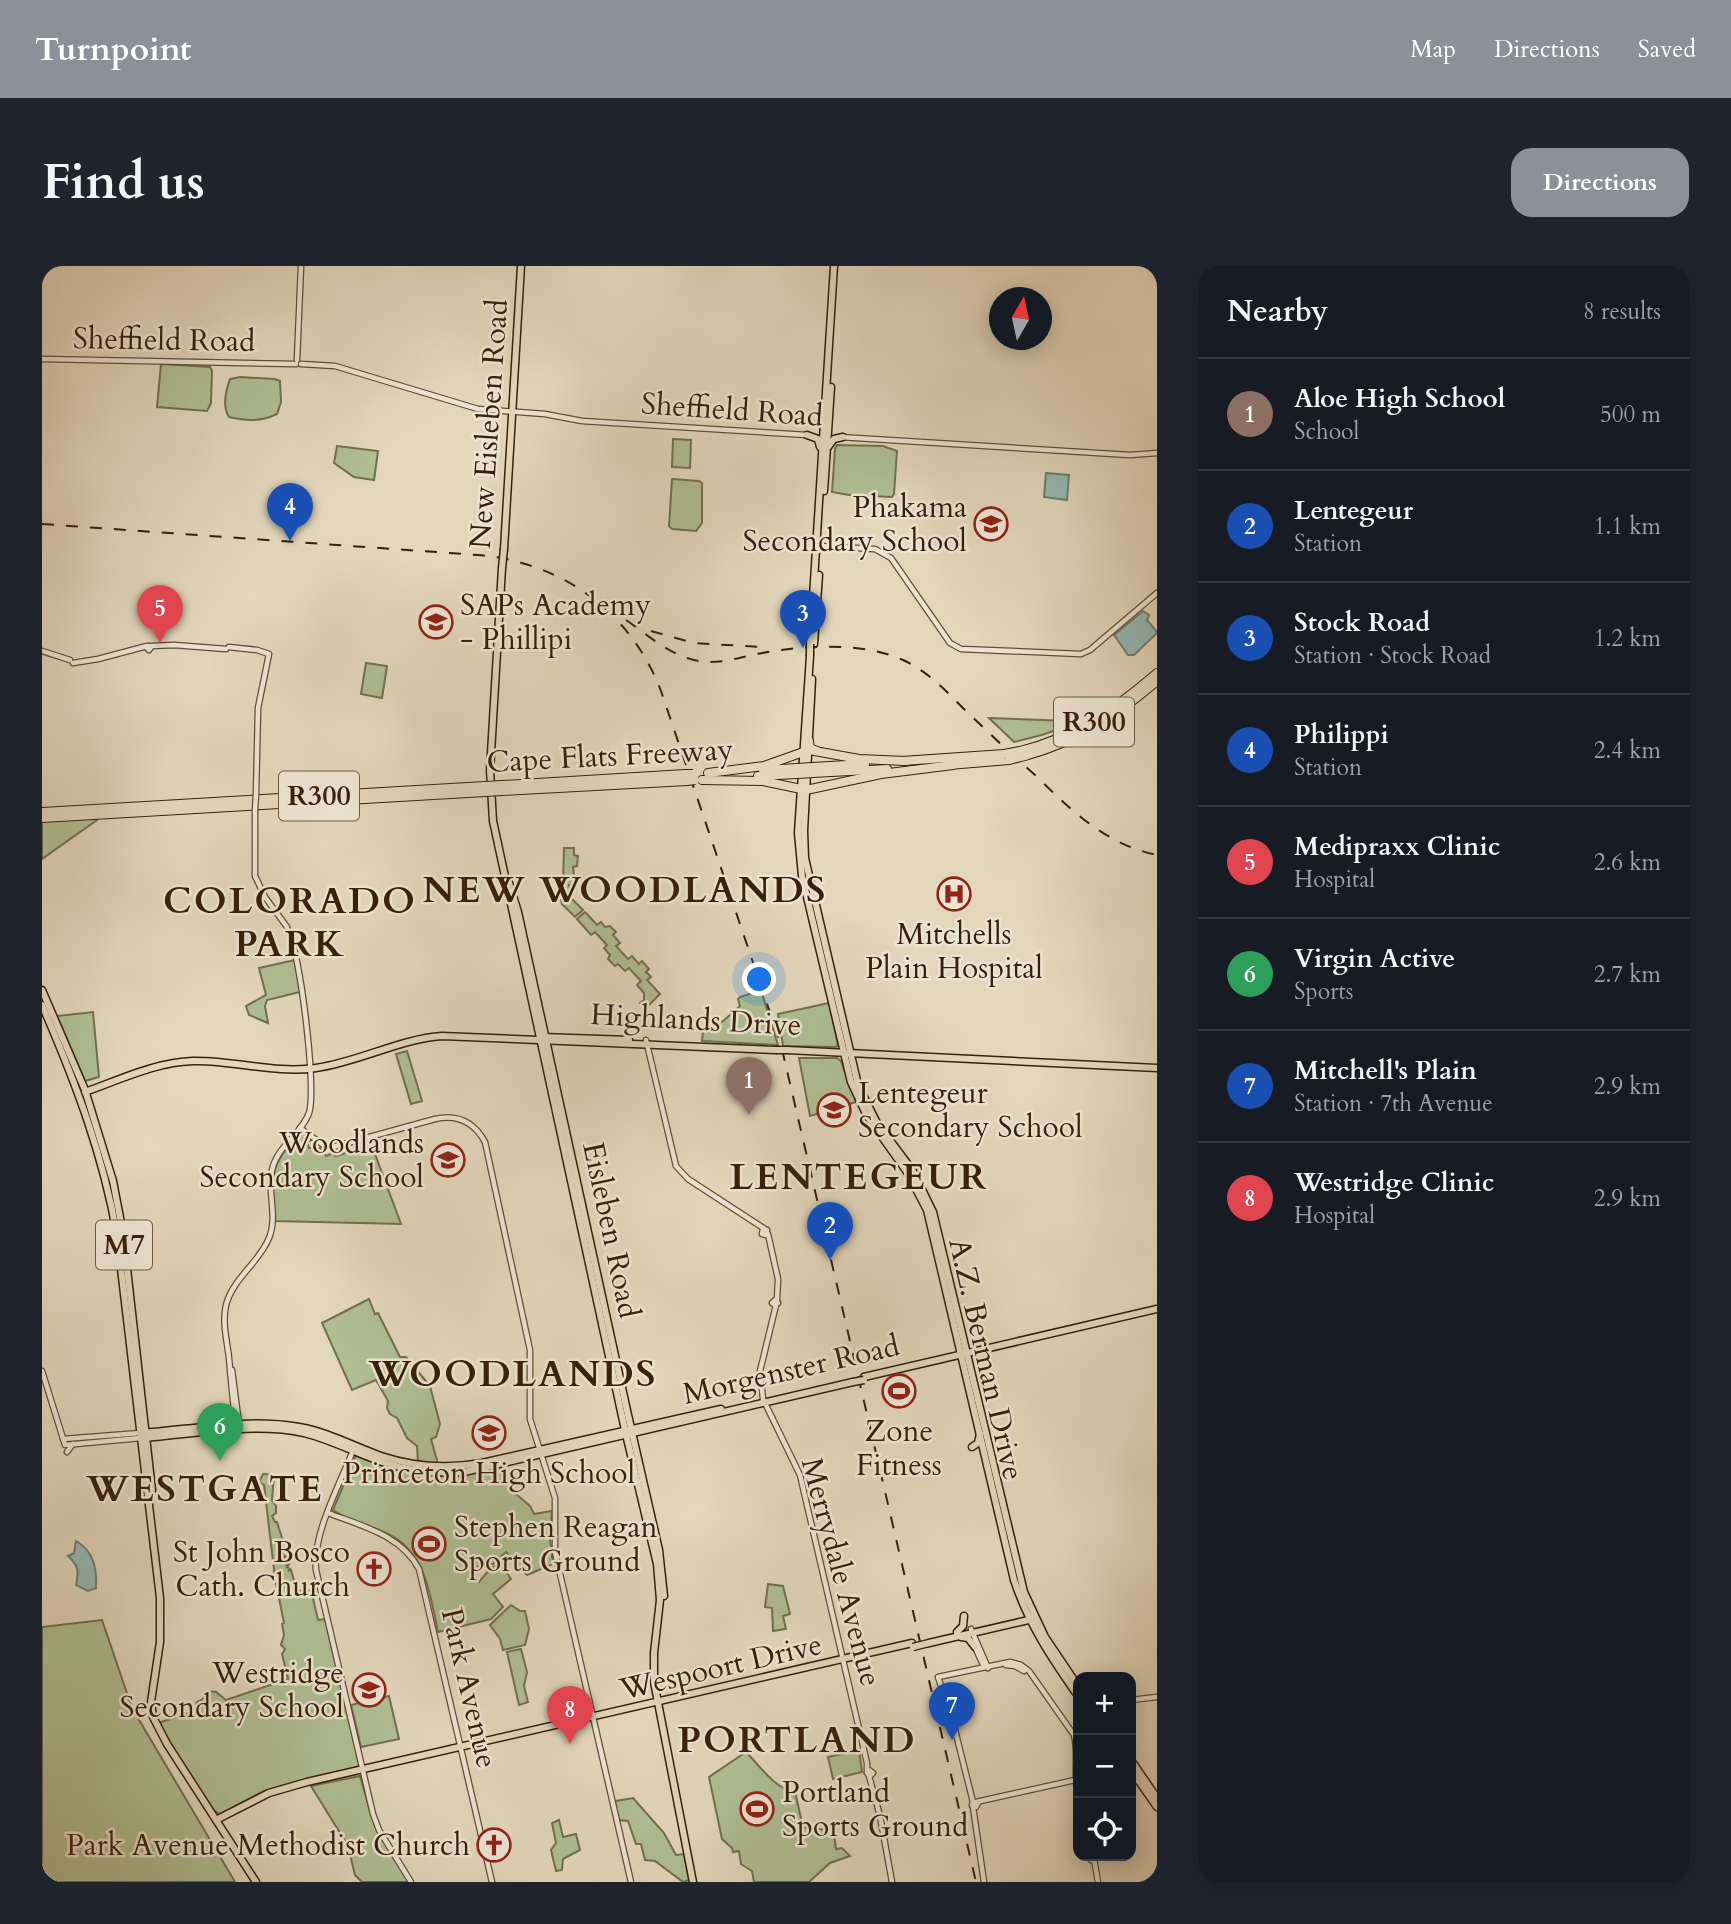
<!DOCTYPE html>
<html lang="en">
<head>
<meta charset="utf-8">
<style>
	body { margin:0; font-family:Cardo,serif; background:#20242c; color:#f1f3f6 }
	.controls { position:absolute; right:21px; bottom:21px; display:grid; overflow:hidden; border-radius:14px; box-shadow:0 4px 18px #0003 }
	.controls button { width:63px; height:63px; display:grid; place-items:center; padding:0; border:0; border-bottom:2px solid #363941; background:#171b24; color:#f1f3f6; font:35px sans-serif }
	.compass { position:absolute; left:947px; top:21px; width:63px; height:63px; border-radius:50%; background:#171b24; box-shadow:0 4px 18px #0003; rotate:9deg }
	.you { position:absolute; left:718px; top:714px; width:24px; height:24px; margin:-18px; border:5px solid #fff; border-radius:50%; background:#1a73e8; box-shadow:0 0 0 10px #1a73e833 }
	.badge { display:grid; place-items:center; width:46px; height:46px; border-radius:50%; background:#8c9099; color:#fff; font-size:23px; font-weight:700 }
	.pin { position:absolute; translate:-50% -58px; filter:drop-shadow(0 2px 4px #0008) }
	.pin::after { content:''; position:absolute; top:37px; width:24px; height:21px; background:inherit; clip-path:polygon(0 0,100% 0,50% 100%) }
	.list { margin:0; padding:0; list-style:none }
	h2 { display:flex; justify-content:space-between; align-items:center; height:91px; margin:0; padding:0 28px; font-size:30px }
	h2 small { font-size:23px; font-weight:400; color:#9ea1a6 }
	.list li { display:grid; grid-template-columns:46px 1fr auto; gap:21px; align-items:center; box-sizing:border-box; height:112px; padding:0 28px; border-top:2px solid #363941 }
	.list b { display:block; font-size:26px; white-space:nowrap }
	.list p { margin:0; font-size:23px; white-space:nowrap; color:#9ea1a6 }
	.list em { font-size:23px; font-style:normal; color:#9ea1a6 }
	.icon { flex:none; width:38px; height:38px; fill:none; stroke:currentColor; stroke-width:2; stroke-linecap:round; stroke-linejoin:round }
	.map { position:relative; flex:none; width:1115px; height:1616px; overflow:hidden; border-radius:21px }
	header { display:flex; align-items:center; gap:42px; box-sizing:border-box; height:98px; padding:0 35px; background:#8c9099; color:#fff }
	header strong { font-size:33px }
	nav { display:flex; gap:38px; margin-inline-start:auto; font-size:24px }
	.intro { display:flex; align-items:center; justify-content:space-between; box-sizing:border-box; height:168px; padding:0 42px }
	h1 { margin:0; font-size:49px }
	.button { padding:18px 32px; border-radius:21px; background:#8c9099; color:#fff; font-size:24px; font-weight:700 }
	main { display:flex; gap:42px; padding:0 42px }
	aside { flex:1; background:#171b24; border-radius:21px; box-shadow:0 4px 18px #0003 }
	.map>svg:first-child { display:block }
</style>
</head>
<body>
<header>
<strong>Turnpoint</strong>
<nav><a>Map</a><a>Directions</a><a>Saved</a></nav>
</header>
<div class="intro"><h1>Find us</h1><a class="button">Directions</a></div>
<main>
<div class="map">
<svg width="1115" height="1616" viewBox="0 0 1115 1616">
	<rect width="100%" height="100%" fill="#e2d6bb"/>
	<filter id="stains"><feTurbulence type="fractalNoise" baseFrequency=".00286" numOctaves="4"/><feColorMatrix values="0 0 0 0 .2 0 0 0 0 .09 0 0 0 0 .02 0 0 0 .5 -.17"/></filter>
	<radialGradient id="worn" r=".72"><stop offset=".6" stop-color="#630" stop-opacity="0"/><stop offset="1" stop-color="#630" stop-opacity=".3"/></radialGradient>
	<g fill="#afbe93" stroke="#726f4e" stroke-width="2">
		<polygon points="119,98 168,101 170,105 169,137 165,145 115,141"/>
		<path d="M198 111 233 113 238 115 239 136 235 148C219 156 204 155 187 151 180 140 184 124 188 113Z"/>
		<polygon points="631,173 649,174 648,202 630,201"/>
		<polygon points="795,179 841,180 855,185 852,228 850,231 807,229 790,226 793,183"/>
		<polygon points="295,180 336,185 332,214 312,211 292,197"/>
		<polygon points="630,213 657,215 660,217 660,257 654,265 630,263 627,260"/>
		<polygon points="324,397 345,400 340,432 319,428"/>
		<polygon points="947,452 1027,455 1031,458 1000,469 972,476"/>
		<polygon points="55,551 55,554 0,593 0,554"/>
		<polygon points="522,582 532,582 532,589 536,590 535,600 531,601 533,618 527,619 530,633 541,644 533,651 520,638 516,619 521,617"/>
		<polygon points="543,646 555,659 559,656 563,661 568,660 574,666 571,669 578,677 574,680 586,693 590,690 597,698 600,695 607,703 604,706 609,711 605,714 618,728 604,742 598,737 602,734 602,727 595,719 599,715 587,702 583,705 576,698 573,700 566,693 568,689 562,682 565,679 553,666 549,669 535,653"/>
		<polygon points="253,694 258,726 225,734 223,740 226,757 207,749 204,740 224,729 217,702"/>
		<polygon points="719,724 736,779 660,775 661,764 676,752 680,756 698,740 696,733 698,731"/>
		<polygon points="787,737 796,779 794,781 741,780 736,748"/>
		<polygon points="51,746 57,811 43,815 15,750"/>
		<polygon points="365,785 380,835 369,838 354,788"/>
		<polygon points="757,792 795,792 799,795 814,836 768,850"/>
		<path d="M261 865 271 873 265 876 267 882H278L284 890 291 887 293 890 330 880 359 958 232 955C230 908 226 903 257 866Z"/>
		<polygon points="327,1033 333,1048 336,1047 358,1091 364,1091 388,1120 398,1158 394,1171 389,1173 396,1198 376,1196 375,1180 365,1172 355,1152 348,1148 345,1142 346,1135 334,1114 310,1124 280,1057"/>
		<path d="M314 1189C370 1211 402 1215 462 1202L469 1224 488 1240 492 1248 510 1245 508 1273 511 1298 485 1309 464 1286 451 1298 434 1301 429 1305 437 1316 448 1303 458 1297 469 1313 451 1328 461 1341 449 1353 396 1366C388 1329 384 1286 346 1268 328 1259 306 1255 291 1244Z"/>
		<polygon points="221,1208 232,1209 230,1234 234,1240 234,1247 230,1250 233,1256 235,1256 240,1272 241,1289 245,1291 242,1292 244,1299 247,1298 245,1301 248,1303 246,1305 249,1304 253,1318 258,1325 269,1324 276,1354 283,1353 317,1498 316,1501 222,1525 178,1548 166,1541 119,1461 119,1456 153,1445 155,1436 160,1434 166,1425 174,1426 184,1434 246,1413 240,1388 243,1383 239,1379 242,1369 240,1358 242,1357 233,1312 222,1219 217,1216"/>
		<polygon points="726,1318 741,1320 748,1348 741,1350 744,1363 731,1365 730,1342 723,1341"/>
		<polygon points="469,1339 478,1345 483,1345 487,1363 483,1379 461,1384 458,1373 448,1359"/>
		<polygon points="60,1354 90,1442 193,1616 0,1616 0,1361"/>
		<polygon points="479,1383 485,1406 482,1420 486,1436 477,1439 465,1386"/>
		<polygon points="347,1430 357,1473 319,1481 309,1439"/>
		<polygon points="817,1484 820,1506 791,1513 786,1491"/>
		<path d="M704 1486C718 1500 733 1523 753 1526L761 1561 785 1564 786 1569 792 1568 794 1583 800 1582 808 1590 788 1597 767 1616H712L710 1605 699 1598 697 1585 691 1586 690 1582 680 1573 667 1511Z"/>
		<polygon points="318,1510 328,1545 367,1616 320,1616 313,1609 306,1580 269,1520"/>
		<polygon points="591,1532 622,1567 634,1589 642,1588 647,1614 641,1616 613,1595 603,1594 599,1578 594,1578 586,1555 576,1554 573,1535"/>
		<polygon points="517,1554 521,1571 534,1568 538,1584 521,1593 520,1604 514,1605 509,1584 514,1577 510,1557"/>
	</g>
	<g fill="#95b9b3" stroke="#6f7c6f" stroke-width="2">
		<polygon points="1004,207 1027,209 1025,234 1002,231"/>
		<polygon points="1101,345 1107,349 1105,354 1115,366 1114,368 1092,389 1086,389 1072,369"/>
		<path d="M34 1275C52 1285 55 1303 54 1322L46 1325 34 1319C37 1305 37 1300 26 1290L32 1287Z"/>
	</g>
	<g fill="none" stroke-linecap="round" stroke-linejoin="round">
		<defs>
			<g id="minor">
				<polyline points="0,93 254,98"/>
				<polyline points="255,94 259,0"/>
				<polyline points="259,98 293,100 436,143 503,148 540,155 765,169"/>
				<polyline points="798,171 1088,189 1115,187"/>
				<polyline points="776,280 833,283 849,292 908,377 919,383 1039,388 1048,384 1115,327"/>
				<polygon points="107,380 109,381 107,384 105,382"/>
				<polyline points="109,380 132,379 184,383"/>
				<polyline points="187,381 215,384 227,388 216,442 214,528"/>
				<polyline points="0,385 28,394"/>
				<polyline points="31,397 56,393 105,380"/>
				<polyline points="213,610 213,545"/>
				<polyline points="214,612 223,631 245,661"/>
				<polyline points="604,774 634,900 646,913 723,963"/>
				<path d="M258 862 280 878 291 881 393 853C415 848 432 856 443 876L488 1084V1153L513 1232V1286L589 1616"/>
				<polygon points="721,963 725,964 724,969 720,968"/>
				<polyline points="726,968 736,1013 735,1034"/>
				<polygon points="733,1034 736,1037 733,1039 730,1037"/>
				<polyline points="734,1039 718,1105 721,1133 758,1209 825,1497 825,1506"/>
				<polyline points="190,1104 197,1158"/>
				<polyline points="0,1105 23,1179 99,1172"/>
				<path d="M194 1160C191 1138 189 1115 187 1092 185 1074 180 1057 184 1039 191 1012 217 997 227 972 236 950 225 926 230 904 235 880 259 869 267 847 275 824 258 685 246 664"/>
				<polyline points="21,1173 98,1167"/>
				<path d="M312 1182C299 1216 270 1268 274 1304L331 1548 337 1564 369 1616"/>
				<polyline points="25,1186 31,1178"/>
				<path d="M286 1247C320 1260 359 1269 377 1303L450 1616"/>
				<polyline points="929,1363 946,1402"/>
				<polyline points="933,1381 942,1401"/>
				<polyline points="964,1399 973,1400 982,1405"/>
				<polyline points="1089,1434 1115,1431"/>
				<polygon points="827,1504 831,1507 828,1510 825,1507"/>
				<polyline points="827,1510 838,1550 850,1616"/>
				<path d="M931 1536 911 1456 896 1411 968 1396 979 1399 987 1405 1032 1469C1037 1488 1031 1509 1036 1530"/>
				<polygon points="931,1536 936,1537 934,1541 930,1539"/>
				<polyline points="934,1536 1033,1514"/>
				<polyline points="931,1541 942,1616"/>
				<polyline points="1046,1590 1049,1594 1052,1591"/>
				<polyline points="1052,1593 1056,1616"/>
			</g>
			<g id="major">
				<polyline points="765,169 776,173 778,181"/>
				<polyline points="786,181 792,173 801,171"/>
				<polyline points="782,225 789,121"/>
				<polyline points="462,283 479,0"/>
				<polyline points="460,302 448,504 451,555 583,1164 615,1298 618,1334 612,1387 612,1416 651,1616"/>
				<polyline points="768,378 792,0"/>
				<polyline points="772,378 777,309"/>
				<path d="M768 390 756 567 760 610 809 816 825 850 865 906 885 944 972 1314C986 1357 1010 1393 1036 1430"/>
				<polyline points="770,413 762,565 763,592 816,819 835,857 871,905 891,946 982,1326 1003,1371 1036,1420"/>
				<polyline points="467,617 476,646 586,1149 617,1284 622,1330"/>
				<polyline points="0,724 43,824 71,915 81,967 110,1224"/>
				<path d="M0 739C33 815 61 888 75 969L118 1332V1376L109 1436 111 1451 125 1478 214 1616"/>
				<polyline points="500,771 587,774"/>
				<polyline points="745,784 1115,802"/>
				<path d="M43 826C77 814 114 796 151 795 192 794 233 808 274 802 317 796 357 773 400 770L734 784"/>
				<polyline points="822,1111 1115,1043"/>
				<path d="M101 1167C152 1163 207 1152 257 1161 286 1166 311 1180 339 1190 372 1201 405 1203 440 1197L679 1143"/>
				<path d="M102 1172C153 1168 213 1156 262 1167 290 1174 316 1188 343 1197 368 1205 395 1208 422 1206L811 1116"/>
				<polyline points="930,1181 936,1177 938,1168"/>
				<polyline points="915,1366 921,1360 922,1350"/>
				<polyline points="919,1371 926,1372 933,1381"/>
				<polyline points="887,1377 991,1353"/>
				<polyline points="1089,1494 1115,1532"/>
				<polyline points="1089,1504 1115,1541"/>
				<polyline points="174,1554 227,1527 265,1516 870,1377"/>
			</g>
			<g id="highway">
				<polyline points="767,475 768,482 775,485"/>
				<path d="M978 485C1032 472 1073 443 1115 407"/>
				<path d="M983 490C1036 475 1073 451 1115 415"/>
				<polyline points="860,495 962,488"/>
				<polyline points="907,499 967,494"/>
				<polyline points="770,501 823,498"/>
				<polyline points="721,504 755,502"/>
				<polyline points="666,507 722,500 767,484 817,493 864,495"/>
				<polyline points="771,507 845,503"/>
				<polyline points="716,510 755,508"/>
				<polyline points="660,514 721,515 764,524 839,508 911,499"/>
				<polyline points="460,519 643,508"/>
				<polyline points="460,525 645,515"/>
				<polyline points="0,546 443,520"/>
				<polyline points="0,552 443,526"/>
			</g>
		</defs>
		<use href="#minor" stroke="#614e36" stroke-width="7"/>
		<use href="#major" stroke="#362009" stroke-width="9"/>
		<use href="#highway" stroke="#362009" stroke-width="10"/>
		<use href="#minor" stroke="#ece4d3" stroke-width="4.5"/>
		<use href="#major" stroke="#e2d6bb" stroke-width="6"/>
		<use href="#highway" stroke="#e2d6bb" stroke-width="8"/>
		<g stroke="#362009" stroke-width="2" stroke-dasharray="12 12" stroke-linecap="butt">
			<path d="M0 258 436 289C520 296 589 346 619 425L739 779 934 1616"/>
			<path d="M584 354C606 369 626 388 652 394 676 400 697 391 720 387 763 379 822 376 861 394 887 406 904 425 923 444 946 466 969 488 993 509 1030 545 1063 578 1115 589"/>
			<polyline points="609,365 652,377 719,381"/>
		</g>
		<defs>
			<polyline id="minor-bridge" points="213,545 214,528"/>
			<g id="major-bridge">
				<polyline points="460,302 462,283"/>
				<polyline points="768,390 768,378"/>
				<polyline points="734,784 745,784"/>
				<polyline points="811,1116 822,1114"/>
				<polyline points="871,1381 887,1377"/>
			</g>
			<g id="highway-bridge">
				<polyline points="962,488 978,485"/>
				<polyline points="967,494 983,490"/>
				<polyline points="755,502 770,501"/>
				<polyline points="643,508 651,508"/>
				<polyline points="755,508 771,507"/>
				<polyline points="645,515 653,514"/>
				<polyline points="443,520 460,519"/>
				<polyline points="443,526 460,525"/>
			</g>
		</defs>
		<use href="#minor-bridge" stroke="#614e36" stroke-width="7" stroke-linecap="butt"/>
		<use href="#major-bridge" stroke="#362009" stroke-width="9" stroke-linecap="butt"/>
		<use href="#highway-bridge" stroke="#362009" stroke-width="10" stroke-linecap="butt"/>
		<use href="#minor-bridge" stroke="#ece4d3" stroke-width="4.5"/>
		<use href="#major-bridge" stroke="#e2d6bb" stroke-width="6"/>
		<use href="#highway-bridge" stroke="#e2d6bb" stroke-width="8"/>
	</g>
	<defs>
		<symbol id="school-ring" viewBox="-11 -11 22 22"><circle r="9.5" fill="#ece4d3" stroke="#8f2418" stroke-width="1.5"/><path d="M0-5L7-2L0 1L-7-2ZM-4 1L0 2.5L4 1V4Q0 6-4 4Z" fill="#8f2418"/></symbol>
		<symbol id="university-ring" viewBox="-11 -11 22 22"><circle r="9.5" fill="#ece4d3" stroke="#8f2418" stroke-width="1.5"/><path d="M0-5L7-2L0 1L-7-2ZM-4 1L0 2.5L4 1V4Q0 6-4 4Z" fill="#8f2418"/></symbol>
		<symbol id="hospital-ring" viewBox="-11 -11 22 22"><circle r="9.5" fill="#ece4d3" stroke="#8f2418" stroke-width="1.5"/><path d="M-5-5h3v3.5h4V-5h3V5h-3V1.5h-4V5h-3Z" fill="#8f2418"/></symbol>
		<symbol id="stadium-ring" viewBox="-11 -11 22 22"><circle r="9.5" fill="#ece4d3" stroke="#8f2418" stroke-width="1.5"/><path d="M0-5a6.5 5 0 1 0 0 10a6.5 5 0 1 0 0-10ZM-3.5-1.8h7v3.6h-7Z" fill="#8f2418"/></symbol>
		<symbol id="church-ring" viewBox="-11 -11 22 22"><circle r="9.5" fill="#ece4d3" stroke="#8f2418" stroke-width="1.5"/><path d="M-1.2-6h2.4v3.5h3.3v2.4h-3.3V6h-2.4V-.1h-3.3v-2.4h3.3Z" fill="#8f2418"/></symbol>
	</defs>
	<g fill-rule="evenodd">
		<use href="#school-ring" x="930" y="239" width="38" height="38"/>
		<use href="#university-ring" x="375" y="337" width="38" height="38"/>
		<use href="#hospital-ring" x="893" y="609" width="38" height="38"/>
		<use href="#school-ring" x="773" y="825" width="38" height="38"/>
		<use href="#school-ring" x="387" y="875" width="38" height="38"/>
		<use href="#stadium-ring" x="838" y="1106" width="38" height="38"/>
		<use href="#school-ring" x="428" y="1148" width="38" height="38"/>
		<use href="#stadium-ring" x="368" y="1259" width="38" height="38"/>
		<use href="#church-ring" x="313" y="1284" width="38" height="38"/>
		<use href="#school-ring" x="308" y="1405" width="38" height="38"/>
		<use href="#stadium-ring" x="696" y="1524" width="38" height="38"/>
		<use href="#church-ring" x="433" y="1560" width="38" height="38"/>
	</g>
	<g text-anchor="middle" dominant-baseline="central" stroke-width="5" stroke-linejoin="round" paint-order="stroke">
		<g fill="#ece4d3" stroke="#6d5b46" stroke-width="2">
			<rect x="1012" y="431.5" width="80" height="49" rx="5"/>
			<rect x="237" y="505.5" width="80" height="49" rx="5"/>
			<rect x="54" y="954.5" width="56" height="49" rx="5"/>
		</g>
		<g font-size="28" font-weight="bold" fill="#362009">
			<text x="1052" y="456">R300</text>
			<text x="277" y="530">R300</text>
			<text x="82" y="979">M7</text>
		</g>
		<g font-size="30" fill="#362009" stroke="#ece4d3">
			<text transform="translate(122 74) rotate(1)">Sheffield Road</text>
			<text transform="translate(690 144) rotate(4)">Sheffield Road</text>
			<text transform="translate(447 158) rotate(-86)">New Eisleben Road</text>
			<text transform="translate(568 490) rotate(-3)">Cape Flats Freeway</text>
			<text transform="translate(654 754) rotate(3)">Highlands Drive</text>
			<text transform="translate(569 964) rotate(78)">Eisleben Road</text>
			<text transform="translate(944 1093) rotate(77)">A.Z. Berman Drive</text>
			<text transform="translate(749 1104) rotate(-13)">Morgenster Road</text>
			<text transform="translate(799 1306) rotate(75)">Merrydale Avenue</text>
			<text transform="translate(679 1401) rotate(-13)">Wespoort Drive</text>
			<text transform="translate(427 1422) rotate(77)">Park Avenue</text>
		</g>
		<g font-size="30" fill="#362009" stroke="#ece4d3" text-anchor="end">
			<text x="925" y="241">Phakama<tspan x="925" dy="34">Secondary School</tspan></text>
			<text x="418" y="339" text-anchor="start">SAPs Academy<tspan x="418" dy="34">- Phillipi</tspan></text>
			<text x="912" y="668" text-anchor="middle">Mitchells<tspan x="912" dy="34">Plain Hospital</tspan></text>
			<text x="816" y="827" text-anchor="start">Lentegeur<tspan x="816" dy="34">Secondary School</tspan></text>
			<text x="382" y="877">Woodlands<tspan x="382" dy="34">Secondary School</tspan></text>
			<text x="857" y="1165" text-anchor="middle">Zone<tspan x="857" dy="34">Fitness</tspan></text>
			<text x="447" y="1207" text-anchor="middle">Princeton High School</text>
			<text x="412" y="1261" text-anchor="start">Stephen Reagan<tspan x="412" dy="34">Sports Ground</tspan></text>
			<text x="308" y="1286">St John Bosco<tspan x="308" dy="34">Cath. Church</tspan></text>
			<text x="302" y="1407">Westridge<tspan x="302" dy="34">Secondary School</tspan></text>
			<text x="740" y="1526" text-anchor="start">Portland<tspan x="740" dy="34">Sports Ground</tspan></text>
			<text x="428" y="1579">Park Avenue Methodist Church</text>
		</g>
		<g font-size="37" font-weight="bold" letter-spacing="2" fill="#362009" stroke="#ece4d3">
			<text x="583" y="624">NEW WOODLANDS</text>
			<text x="248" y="635">COLORADO<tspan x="248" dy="43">PARK</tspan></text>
			<text x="817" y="911">LENTEGEUR</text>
			<text x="471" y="1108">WOODLANDS</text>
			<text x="163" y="1223">WESTGATE</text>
			<text x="755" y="1474">PORTLAND</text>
		</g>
	</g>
	<rect width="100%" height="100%" filter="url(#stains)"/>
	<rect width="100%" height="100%" fill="url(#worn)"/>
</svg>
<div class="controls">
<button>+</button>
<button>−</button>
<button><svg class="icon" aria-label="locate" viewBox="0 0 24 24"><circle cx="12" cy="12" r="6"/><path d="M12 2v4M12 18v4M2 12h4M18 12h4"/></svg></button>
</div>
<svg class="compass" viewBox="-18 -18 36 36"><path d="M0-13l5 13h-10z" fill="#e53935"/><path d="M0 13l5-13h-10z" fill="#9ea1a6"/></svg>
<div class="you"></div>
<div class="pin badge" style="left:707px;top:849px;background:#8d6e63">1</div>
<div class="pin badge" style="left:788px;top:994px;background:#1a4fb4">2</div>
<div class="pin badge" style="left:761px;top:382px;background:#1a4fb4">3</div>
<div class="pin badge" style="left:248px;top:275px;background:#1a4fb4">4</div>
<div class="pin badge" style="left:118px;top:377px;background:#e0444e">5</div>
<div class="pin badge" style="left:178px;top:1195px;background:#2e9e5b">6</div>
<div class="pin badge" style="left:910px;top:1474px;background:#1a4fb4">7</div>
<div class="pin badge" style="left:528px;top:1478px;background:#e0444e">8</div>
</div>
<aside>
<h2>Nearby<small>8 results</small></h2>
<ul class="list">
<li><span class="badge" style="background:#8d6e63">1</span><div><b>Aloe High School</b><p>School</p></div><em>500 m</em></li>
<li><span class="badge" style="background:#1a4fb4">2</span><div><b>Lentegeur</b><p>Station</p></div><em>1.1 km</em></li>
<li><span class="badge" style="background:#1a4fb4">3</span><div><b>Stock Road</b><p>Station · Stock Road</p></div><em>1.2 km</em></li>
<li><span class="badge" style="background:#1a4fb4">4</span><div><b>Philippi</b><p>Station</p></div><em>2.4 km</em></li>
<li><span class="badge" style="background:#e0444e">5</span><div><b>Medipraxx Clinic</b><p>Hospital</p></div><em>2.6 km</em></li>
<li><span class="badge" style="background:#2e9e5b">6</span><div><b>Virgin Active</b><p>Sports</p></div><em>2.7 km</em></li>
<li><span class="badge" style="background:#1a4fb4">7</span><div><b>Mitchell's Plain</b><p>Station · 7th Avenue</p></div><em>2.9 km</em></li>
<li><span class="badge" style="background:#e0444e">8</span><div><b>Westridge Clinic</b><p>Hospital</p></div><em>2.9 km</em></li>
</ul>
</aside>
</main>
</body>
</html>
